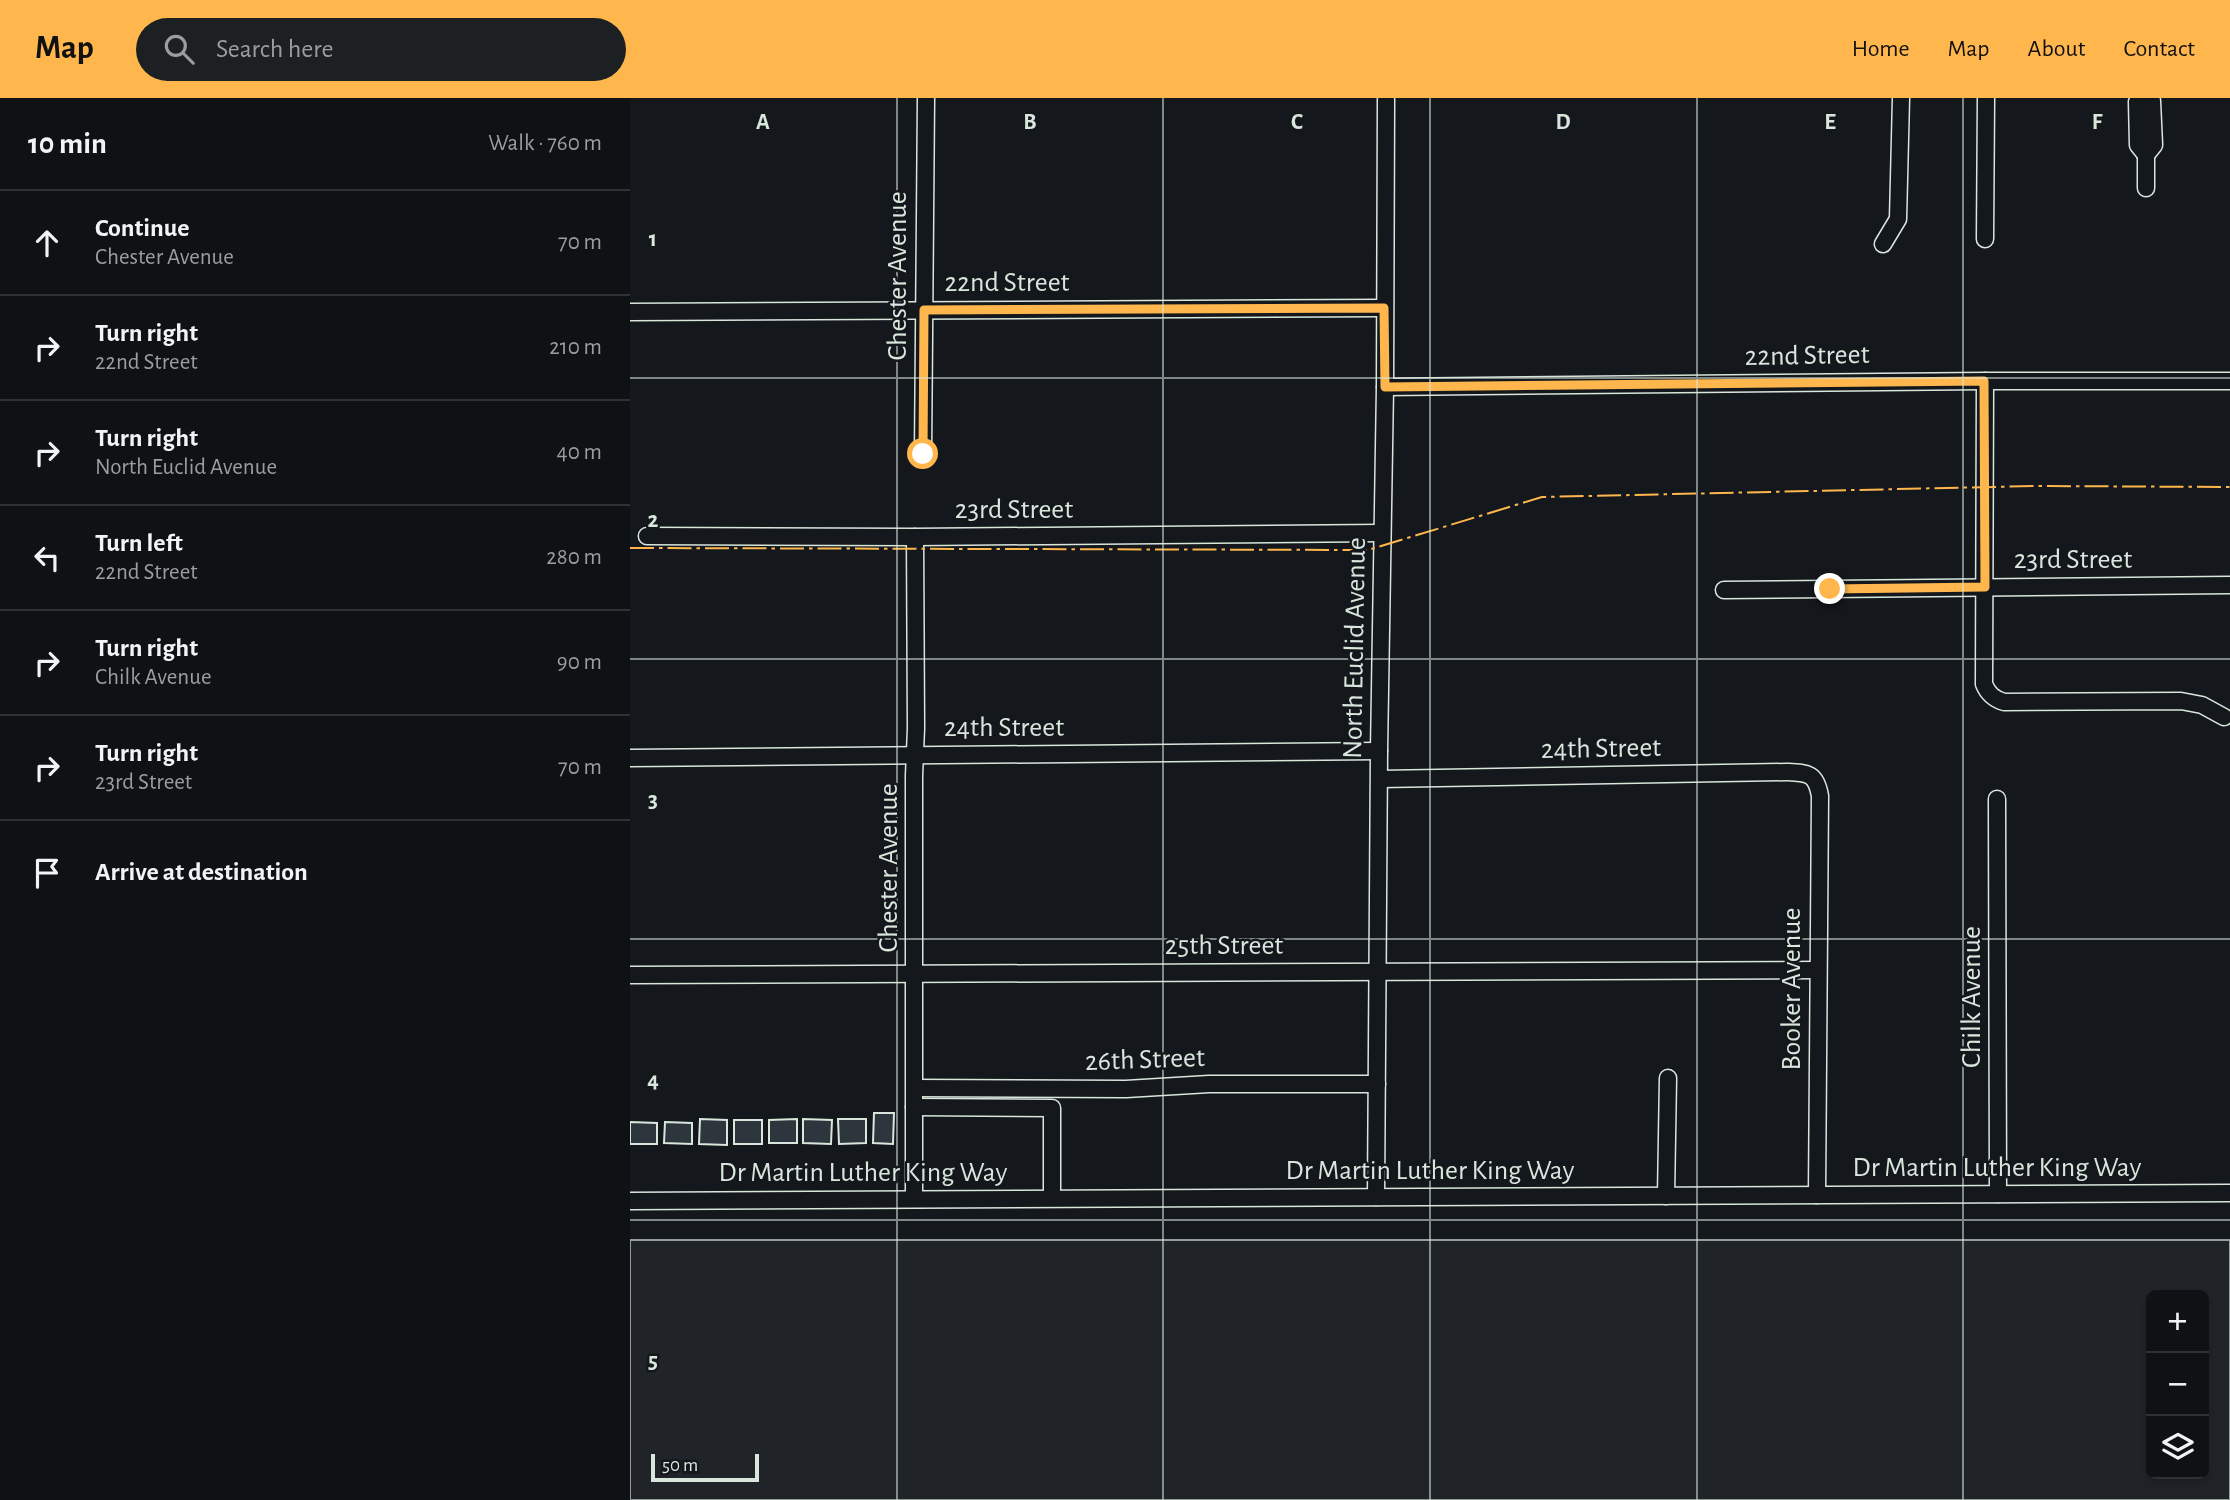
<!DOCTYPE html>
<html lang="en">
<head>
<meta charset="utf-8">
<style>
	body { margin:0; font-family:"Alegreya Sans",sans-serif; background:#1d2022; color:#f1f3f6 }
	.controls { position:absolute; right:21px; bottom:21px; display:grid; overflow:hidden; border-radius:10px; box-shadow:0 4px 10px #0003 }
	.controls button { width:63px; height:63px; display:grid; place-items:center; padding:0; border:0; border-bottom:2px solid #2f3234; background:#0f1215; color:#f1f3f6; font:35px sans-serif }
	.scale { position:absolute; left:21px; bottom:18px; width:108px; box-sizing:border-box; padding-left:7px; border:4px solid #d8e6dc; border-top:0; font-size:19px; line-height:24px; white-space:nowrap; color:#d8e6dc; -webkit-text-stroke:5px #14181c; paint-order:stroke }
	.stop { position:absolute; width:21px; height:21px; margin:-16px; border:5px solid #ffb74d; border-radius:50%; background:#fff }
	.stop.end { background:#ffb74d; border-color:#fff; box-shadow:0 2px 7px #0008 }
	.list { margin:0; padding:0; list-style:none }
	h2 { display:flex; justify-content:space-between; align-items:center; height:91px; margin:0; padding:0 28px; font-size:30px }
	h2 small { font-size:23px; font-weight:400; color:#9b9ea0 }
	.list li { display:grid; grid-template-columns:46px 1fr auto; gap:21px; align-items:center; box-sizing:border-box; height:105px; padding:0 28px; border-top:2px solid #2f3234 }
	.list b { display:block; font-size:26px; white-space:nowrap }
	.list p { margin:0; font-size:23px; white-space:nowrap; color:#9b9ea0 }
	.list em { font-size:23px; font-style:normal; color:#9b9ea0 }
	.icon { flex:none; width:38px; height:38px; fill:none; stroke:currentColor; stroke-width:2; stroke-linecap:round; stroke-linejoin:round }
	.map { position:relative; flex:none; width:1600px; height:1402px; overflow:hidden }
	header { display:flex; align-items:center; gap:42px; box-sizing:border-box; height:98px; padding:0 35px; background:#ffb74d; color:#111 }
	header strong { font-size:33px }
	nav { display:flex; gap:38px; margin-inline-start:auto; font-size:24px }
	.search { width:490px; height:63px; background:#1d2022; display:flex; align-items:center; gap:18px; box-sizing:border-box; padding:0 24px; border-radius:38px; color:#9b9ea0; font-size:26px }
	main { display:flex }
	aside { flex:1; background:#0f1215 }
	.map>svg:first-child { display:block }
</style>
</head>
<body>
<header>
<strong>Map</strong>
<div class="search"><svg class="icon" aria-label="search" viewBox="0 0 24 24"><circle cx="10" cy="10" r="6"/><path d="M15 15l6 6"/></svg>Search here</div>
<nav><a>Home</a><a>Map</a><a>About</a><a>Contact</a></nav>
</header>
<main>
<aside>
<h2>10 min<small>Walk · 760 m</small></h2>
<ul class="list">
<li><svg class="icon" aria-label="ahead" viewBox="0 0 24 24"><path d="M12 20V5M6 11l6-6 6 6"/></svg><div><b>Continue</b><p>Chester Avenue</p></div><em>70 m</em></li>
<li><svg class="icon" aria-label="right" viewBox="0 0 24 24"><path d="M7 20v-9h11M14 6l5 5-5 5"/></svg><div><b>Turn right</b><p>22nd Street</p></div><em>210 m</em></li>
<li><svg class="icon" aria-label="right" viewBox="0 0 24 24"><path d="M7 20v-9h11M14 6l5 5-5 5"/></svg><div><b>Turn right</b><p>North Euclid Avenue</p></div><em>40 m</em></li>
<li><svg class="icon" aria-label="left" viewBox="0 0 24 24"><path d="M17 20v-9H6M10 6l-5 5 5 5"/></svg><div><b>Turn left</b><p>22nd Street</p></div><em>280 m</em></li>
<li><svg class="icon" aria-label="right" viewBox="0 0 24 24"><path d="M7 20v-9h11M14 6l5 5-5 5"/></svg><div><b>Turn right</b><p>Chilk Avenue</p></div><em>90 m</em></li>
<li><svg class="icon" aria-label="right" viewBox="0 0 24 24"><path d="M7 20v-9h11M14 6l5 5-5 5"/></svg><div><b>Turn right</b><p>23rd Street</p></div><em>70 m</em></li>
<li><svg class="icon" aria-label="arrive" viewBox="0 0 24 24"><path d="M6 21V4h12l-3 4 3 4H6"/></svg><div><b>Arrive at destination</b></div></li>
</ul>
</aside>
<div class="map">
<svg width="1600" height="1402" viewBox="0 0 1600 1402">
	<rect width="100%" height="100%" fill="#14181c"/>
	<path fill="#202428" stroke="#939e99" stroke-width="2" fill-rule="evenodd" d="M0 1142H1600V1402H0ZM1521 1197H1574V1376H1521Z"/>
	<g fill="#2c363c" stroke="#d8e6dc" stroke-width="2">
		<polygon points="244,1015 264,1015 263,1046 243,1045"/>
		<polygon points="70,1021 97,1022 97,1047 69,1046"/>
		<polygon points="167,1021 167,1045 139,1045 139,1022"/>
		<polygon points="173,1021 202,1022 201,1046 173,1045"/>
		<polygon points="208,1021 236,1021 236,1045 209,1046"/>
		<rect x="104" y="1022" width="28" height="24"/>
		<polygon points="0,1024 27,1025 27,1046 0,1046"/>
		<polygon points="35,1024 62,1025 62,1046 34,1045"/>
	</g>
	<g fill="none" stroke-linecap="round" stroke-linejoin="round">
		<defs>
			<g id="minor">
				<polyline points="1510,0 1507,4 1508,47 1516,57 1524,47 1522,3 1518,0"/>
				<polyline points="1516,57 1516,90"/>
				<polyline points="1355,141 1356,0"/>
				<polyline points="1253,146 1268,121 1271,0"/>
				<polyline points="0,214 754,210"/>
				<path d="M1355 283 1354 586C1358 596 1364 601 1374 604L1551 603 1572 607 1594 619"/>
				<polyline points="755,289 1355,283 1600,283"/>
				<polyline points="293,356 296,0"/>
				<polyline points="17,438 285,439 752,435"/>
				<polyline points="1094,492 1600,487"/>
				<polyline points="0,660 749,653"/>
				<path d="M750 681 1157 674C1178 675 1186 675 1190 698L1187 1097"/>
				<polyline points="1367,701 1368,1096"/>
				<polyline points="0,877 1188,872"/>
				<polyline points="285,990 496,991 579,986 747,986"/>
				<polyline points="284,1009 422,1010 422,1100"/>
				<polyline points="1036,1098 1038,980"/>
				<polyline points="746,1099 749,653 755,289 756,2"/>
				<polyline points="284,1101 284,678 286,630 285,439"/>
				<polyline points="0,1103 1600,1095"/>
			</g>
		</defs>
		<use href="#minor" stroke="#d8e6dc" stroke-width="19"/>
		<use href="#minor" stroke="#14181c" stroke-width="16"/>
		<polyline stroke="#ffb74d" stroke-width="2" stroke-dasharray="24 5 3.5 5" stroke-linecap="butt" points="0,450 738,452 912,399 1406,388 1600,389"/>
	</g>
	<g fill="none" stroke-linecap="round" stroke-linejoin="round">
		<polyline stroke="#ffb74d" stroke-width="9" points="293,356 294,212 754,210 755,289 1354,283 1355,489 1200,491"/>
	</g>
	<path fill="none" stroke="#d8e6dc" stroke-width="2" stroke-opacity="0.55" d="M267 0V1402M533 0V1402M800 0V1402M1067 0V1402M1333 0V1402M0 280H1600M0 561H1600M0 841H1600M0 1122H1600"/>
	<g text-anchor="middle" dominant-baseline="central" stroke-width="5" stroke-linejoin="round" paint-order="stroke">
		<g font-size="28" fill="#d8e6dc" stroke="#14181c">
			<text transform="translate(268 178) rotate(-90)">Chester Avenue</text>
			<text x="377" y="185">22nd Street</text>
			<text transform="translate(1177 258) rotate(-1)">22nd Street</text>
			<text x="384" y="412">23rd Street</text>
			<text x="1443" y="462">23rd Street</text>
			<text transform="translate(725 550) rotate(-89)">North Euclid Avenue</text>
			<text x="374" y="630">24th Street</text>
			<text transform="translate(971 651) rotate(-1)">24th Street</text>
			<text transform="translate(259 770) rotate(-90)">Chester Avenue</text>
			<text x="594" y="848">25th Street</text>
			<text transform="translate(1162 891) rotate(-90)">Booker Avenue</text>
			<text transform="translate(1342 899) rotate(-90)">Chilk Avenue</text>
			<text transform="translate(515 962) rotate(-2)">26th Street</text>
			<text x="1367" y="1070">Dr Martin Luther King Way</text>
			<text x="800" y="1073">Dr Martin Luther King Way</text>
			<text x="233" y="1075">Dr Martin Luther King Way</text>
		</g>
	</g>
	<g font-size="23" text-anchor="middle" font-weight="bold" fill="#d8e6dc" stroke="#14181c" stroke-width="5" stroke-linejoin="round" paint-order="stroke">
		<text x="133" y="31">A</text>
		<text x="400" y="31">B</text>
		<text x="667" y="31">C</text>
		<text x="933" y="31">D</text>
		<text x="1200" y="31">E</text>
		<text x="1467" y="31">F</text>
		<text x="23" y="148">1</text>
		<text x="23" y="429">2</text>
		<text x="23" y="709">3</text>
		<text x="23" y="989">4</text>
		<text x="23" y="1270">5</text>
	</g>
</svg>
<div class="controls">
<button>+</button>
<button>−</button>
<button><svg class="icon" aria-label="layers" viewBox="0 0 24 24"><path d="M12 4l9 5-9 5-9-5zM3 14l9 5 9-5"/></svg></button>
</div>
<div class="scale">50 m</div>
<div class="stop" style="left:293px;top:356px"></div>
<div class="stop end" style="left:1200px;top:491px"></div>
</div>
</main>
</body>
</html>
